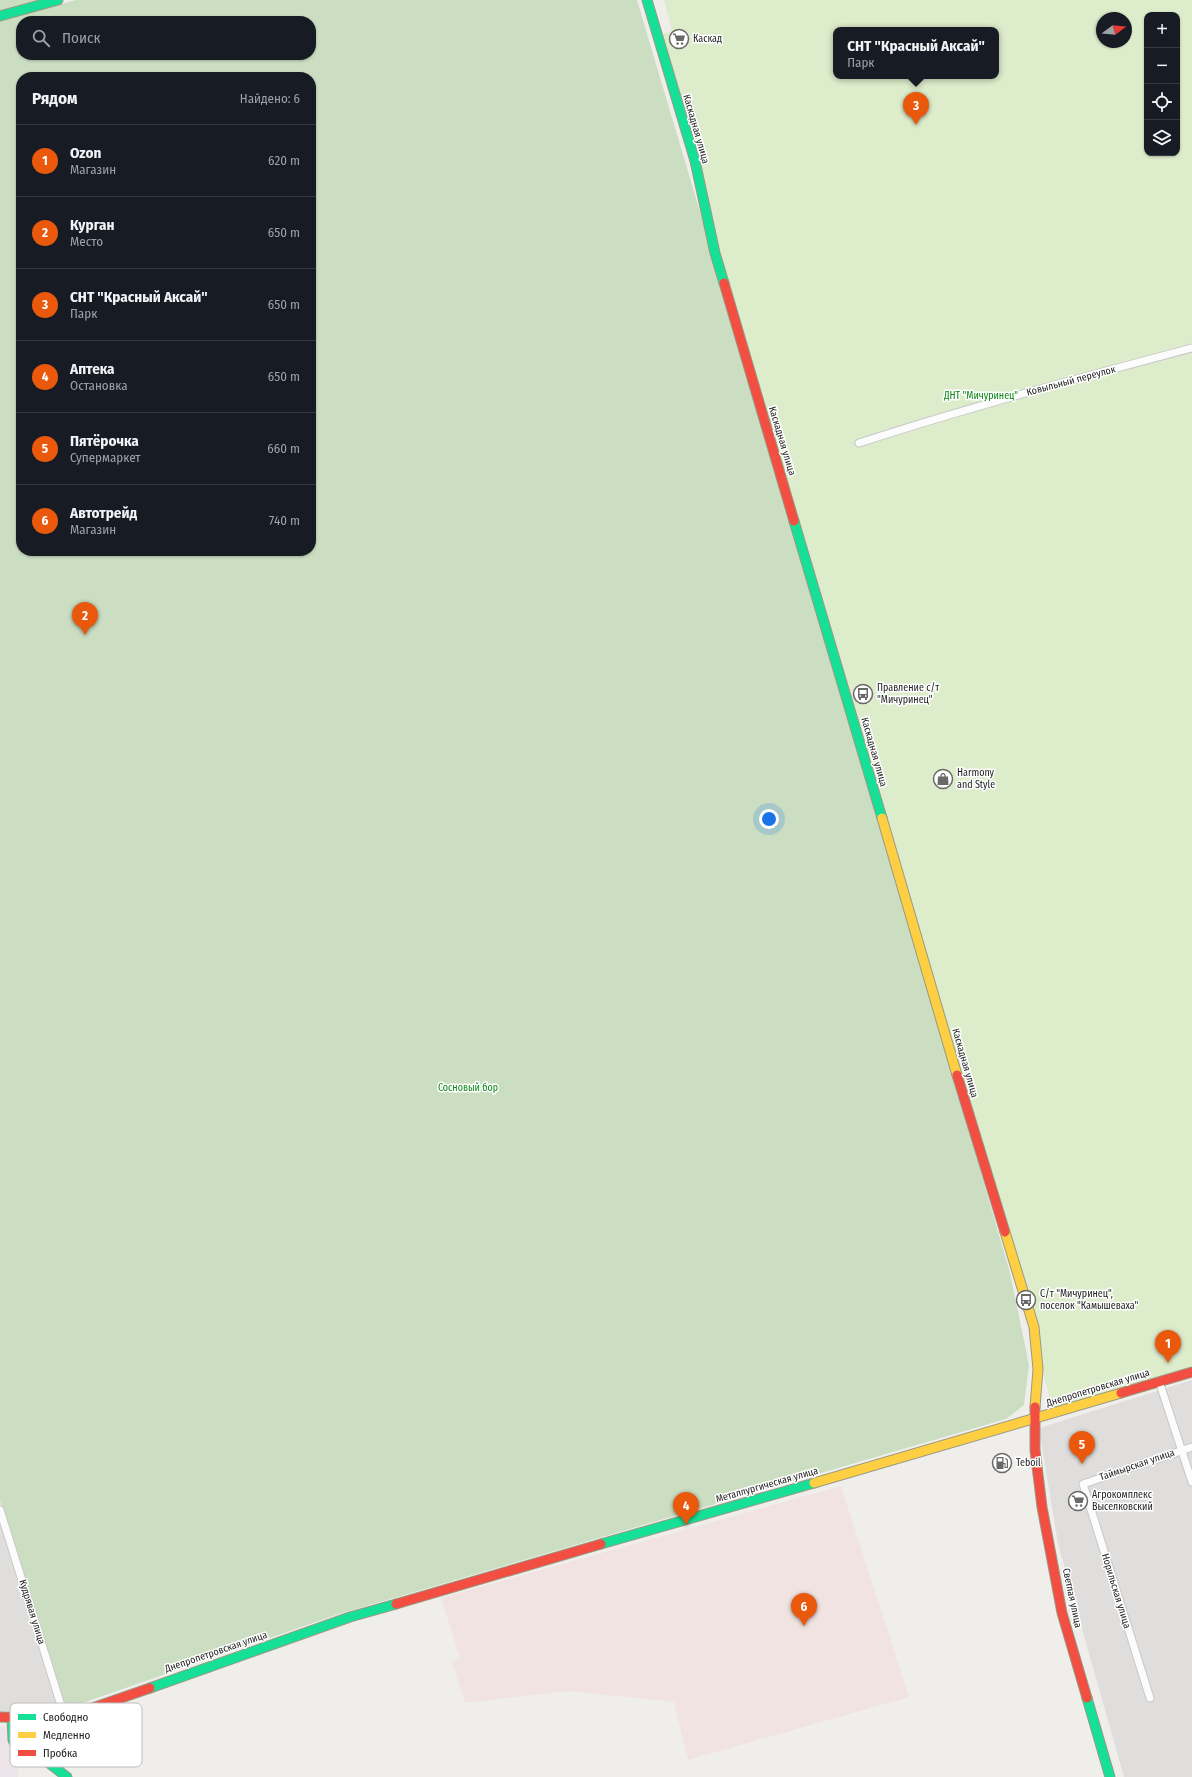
<!DOCTYPE html>
<html lang="ru">
<head>
<meta charset="utf-8">
<style>
	body { margin:0; font-family:"Fira Sans Condensed",sans-serif; background:#242831; color:#f1f3f6 }
	.controls { position:absolute; right:12px; top:12px; display:grid; overflow:hidden; border-radius:8px; box-shadow:0 1px 3px #0004 }
	.controls button { width:36px; height:36px; display:grid; place-items:center; padding:0; border:0; border-bottom:1px solid #363941; background:#171b24; color:#f1f3f6; font:20px sans-serif }
	.compass { position:absolute; left:1096px; top:12px; width:36px; height:36px; border-radius:50%; background:#171b24; box-shadow:0 1px 3px #0004; rotate:74deg }
	.you { position:absolute; left:769px; top:819px; width:14px; height:14px; margin:-10px; border:3px solid #fff; border-radius:50%; background:#1a73e8; box-shadow:0 0 0 6px #1a73e833 }
	.badge { display:grid; place-items:center; width:26px; height:26px; border-radius:50%; background:#ea580c; color:#fff; font-size:13px; font-weight:700 }
	.pin { position:absolute; translate:-50% -33px; filter:drop-shadow(0 1px 2px #0008) }
	.pin::after { content:''; position:absolute; top:21px; width:14px; height:12px; background:inherit; clip-path:polygon(0 0,100% 0,50% 100%) }
	.popup { position:absolute; left:833px; top:27px; width:166px; height:52px; box-sizing:border-box; display:grid; place-content:center; border-radius:8px; background:#171b24; filter:drop-shadow(0 1px 3px #0005); font-size:13px; white-space:nowrap; color:#9ea1a6 }
	.popup b { font-size:15px; color:#f1f3f6 }
	.popup::after { content:''; position:absolute; left:50%; top:100%; margin-left:-8px; border:8px solid transparent; border-top-color:#171b24 }
	.list { margin:0; padding:0; list-style:none }
	h2 { display:flex; justify-content:space-between; align-items:center; height:52px; margin:0; padding:0 16px; font-size:17px }
	h2 small { font-size:13px; font-weight:400; color:#9ea1a6 }
	.list li { display:grid; grid-template-columns:26px 1fr auto; gap:12px; align-items:center; box-sizing:border-box; height:72px; padding:0 16px; border-top:1px solid #363941 }
	.list b { display:block; font-size:15px; white-space:nowrap }
	.list p { margin:0; font-size:13px; white-space:nowrap; color:#9ea1a6 }
	.list em { font-size:13px; font-style:normal; color:#9ea1a6 }
	.icon { flex:none; width:22px; height:22px; fill:none; stroke:currentColor; stroke-width:2; stroke-linecap:round; stroke-linejoin:round }
	.map { position:relative; flex:none; width:1192px; height:1777px; overflow:hidden }
	.search { position:absolute; background:#171b24; box-shadow:0 1px 3px #0004; left:16px; top:16px; width:300px; height:44px; display:flex; align-items:center; gap:10px; box-sizing:border-box; padding:0 14px; border-radius:16px; color:#9ea1a6; font-size:15px }
	.panel { position:absolute; background:#171b24; box-shadow:0 1px 3px #0004; left:16px; top:72px; width:300px; height:484px; border-radius:16px }
	.map>svg:first-child { display:block }
</style>
</head>
<body>
<div class="map">
<svg width="1192" height="1777" viewBox="0 0 1192 1777">
	<rect width="100%" height="100%" fill="#f0eeeb"/>
	<g fill="#dfdedc">
		<polygon points="1192,1380 1192,1777 1124,1777 1058,1544 1039,1428"/>
		<polygon points="0,1503 65,1717 0,1716"/>
	</g>
	<polygon fill="#f1e3e1" points="841,1486 909,1697 688,1760 674,1702 569,1691 465,1703 452,1662 460,1658 441,1598"/>
	<polygon fill="#ede4e9" points="0,1727 19,1728 18,1777 0,1777"/>
	<path fill="#ddeccb" fill-rule="evenodd" d="M664 0H1192V1368L1054 1411 656 36 672 31ZM1147 15H1177V153H1147ZM1102 18H1126V42H1102ZM836 30H996V76H836Z"/>
	<g fill="#cbdec1" fill-rule="evenodd">
		<polygon points="0,0 38,0 0,11"/>
		<path d="M76 0H637L803 558 1010 1273 1029 1365 1024 1405 1006 1419 339 1614 74 1706H63L0 1501V21ZM21 21H311V55H21ZM21 77H311V551H21Z"/>
	</g>
	<g fill="none" stroke-linecap="round" stroke-linejoin="round">
		<defs>
			<g id="street">
				<path d="M859 443C969 407 1080 378 1192 348"/>
				<polyline points="1159,1381 1192,1482"/>
				<polyline points="0,1510 64,1715"/>
				<polyline points="1150,1698 1083,1484 1192,1447"/>
			</g>
			<g id="fast">
				<polyline points="647,0 695,161 715,253 724,283"/>
				<polyline points="0,16 58,0"/>
				<polyline points="794,521 882,818"/>
				<polyline points="601,1544 814,1483"/>
				<polyline points="150,1688 350,1617 396,1604"/>
				<polyline points="1087,1698 1110,1777"/>
				<polyline points="12,1719 13,1740 17,1747 41,1757 67,1777"/>
			</g>
			<g id="slow">
				<polyline points="882,818 957,1075"/>
				<polyline points="1005,1232 1034,1327 1038,1369 1035,1407"/>
				<polyline points="814,1483 1121,1393"/>
			</g>
			<g id="jam">
				<polyline points="724,283 794,521"/>
				<polyline points="957,1075 1005,1232"/>
				<polyline points="1121,1393 1192,1372"/>
				<polyline points="1035,1407 1035,1450 1042,1507 1062,1613 1087,1698"/>
				<polyline points="396,1604 601,1544"/>
				<polyline points="0,1717 28,1718 75,1714 150,1688"/>
			</g>
		</defs>
		<use href="#street" stroke="#c9c8c7" stroke-width="9"/>
		<use href="#fast" stroke="#999a82" stroke-width="11"/>
		<use href="#slow" stroke="#999a82" stroke-width="11"/>
		<use href="#jam" stroke="#999a82" stroke-width="11"/>
		<use href="#street" stroke="#fdfcfc" stroke-width="7"/>
		<use href="#fast" stroke="#16e098" stroke-width="9"/>
		<use href="#slow" stroke="#ffcf43" stroke-width="9"/>
		<use href="#jam" stroke="#f24e42" stroke-width="9"/>
	</g>
	<defs>
		<symbol id="supermarket-ring" viewBox="-11 -11 22 22"><circle r="9.5" fill="#fff" stroke="#6a6968" stroke-width="1.5"/><path d="M-6-5.5h2.5l.6 2H6L4.5 2H-2.5L-4.4-4H-6ZM-1.5 3.2a1.3 1.3 0 1 0 .1 0ZM3 3.2a1.3 1.3 0 1 0 .1 0Z" fill="#6a6968"/></symbol>
		<symbol id="bus-ring" viewBox="-11 -11 22 22"><circle r="9.5" fill="#fff" stroke="#6a6968" stroke-width="1.5"/><path d="M-5-6H5V4H4V6H2V4H-2V6H-4V4H-5ZM-3.5-4V0h7V-4ZM-3.5 1.2v1.5H-2V1.2ZM2 1.2v1.5H3.5V1.2Z" fill="#6a6968"/></symbol>
		<symbol id="shop-ring" viewBox="-11 -11 22 22"><circle r="9.5" fill="#fff" stroke="#6a6968" stroke-width="1.5"/><path d="M-5-2.5h2.3a2.7 3.5 0 0 1 5.4 0H5L5.5 6h-11ZM-1.5-2.5h3a1.5 2.3 0 0 0-3 0Z" fill="#6a6968"/></symbol>
		<symbol id="fuel-ring" viewBox="-11 -11 22 22"><circle r="9.5" fill="#fff" stroke="#6a6968" stroke-width="1.5"/><path d="M-5.5-6h7V0h2V4h1.3V-2.5L3-4.5l.8-.8L6-3V5H2.5V1h-1V6h-7ZM-4.2-4.7v3.2H.2V-4.7Z" fill="#6a6968"/></symbol>
	</defs>
	<g fill-rule="evenodd">
		<use href="#supermarket-ring" x="668" y="28" width="22" height="22"/>
		<use href="#bus-ring" x="852" y="683" width="22" height="22"/>
		<use href="#shop-ring" x="932" y="768" width="22" height="22"/>
		<use href="#bus-ring" x="1015" y="1289" width="22" height="22"/>
		<use href="#fuel-ring" x="991" y="1452" width="22" height="22"/>
		<use href="#supermarket-ring" x="1067" y="1490" width="22" height="22"/>
	</g>
	<g text-anchor="middle" dominant-baseline="central" stroke-width="3" stroke-linejoin="round" paint-order="stroke">
		<g font-size="10" fill="#222" stroke="#fff" text-anchor="start">
			<text x="693" y="39">Каскад</text>
			<text x="877" y="688">Правление с/т<tspan x="877" dy="12">"Мичуринец"</tspan></text>
			<text x="957" y="773">Harmony<tspan x="957" dy="12">and Style</tspan></text>
			<text x="1040" y="1294">С/т "Мичуринец",<tspan x="1040" dy="12">поселок "Камышеваха"</tspan></text>
			<text x="1016" y="1463">Teboil</text>
			<text x="1092" y="1495">Агрокомплекс<tspan x="1092" dy="12">Выселковский</tspan></text>
		</g>
		<g font-size="10" fill="#222" stroke="#fff">
			<text transform="translate(696 129) rotate(74)">Каскадная улица</text>
			<text transform="translate(1071 381) rotate(-15)">Ковыльный переулок</text>
			<text transform="translate(782 441) rotate(73)">Каскадная улица</text>
			<text transform="translate(874 752) rotate(74)">Каскадная улица</text>
			<text transform="translate(965 1063) rotate(74)">Каскадная улица</text>
			<text transform="translate(1098 1388) rotate(-17)">Днепропетровская улица</text>
			<text transform="translate(1137 1465) rotate(-19)">Таймырская улица</text>
			<text transform="translate(767 1485) rotate(-16)">Металлургическая улица</text>
			<text transform="translate(1116 1591) rotate(73)">Норильская улица</text>
			<text transform="translate(1072 1598) rotate(78)">Светлая улица</text>
			<text transform="translate(32 1612) rotate(73)">Кудрявая улица</text>
			<text transform="translate(216 1652) rotate(-19)">Днепропетровская улица</text>
		</g>
		<g font-size="10" fill="#0c8416" stroke="#fff">
			<text x="981" y="396">ДНТ "Мичуринец"</text>
			<text x="468" y="1088">Сосновый бор</text>
		</g>
	</g>
	<rect x="10" y="1703" width="132" height="64" rx="6" fill="#fff" stroke="#bdbdbd" stroke-width="1"/>
	<rect x="18" y="1714" width="18" height="6" fill="#16e098"/>
	<rect x="18" y="1732" width="18" height="6" fill="#ffcf43"/>
	<rect x="18" y="1750" width="18" height="6" fill="#f24e42"/>
	<g font-size="11" fill="#222">
		<text x="43" y="1721">Свободно</text>
		<text x="43" y="1739">Медленно</text>
		<text x="43" y="1757">Пробка</text>
	</g>
</svg>
<div class="controls">
<button>+</button>
<button>−</button>
<button><svg class="icon" aria-label="locate" viewBox="0 0 24 24"><circle cx="12" cy="12" r="6"/><path d="M12 2v4M12 18v4M2 12h4M18 12h4"/></svg></button>
<button><svg class="icon" aria-label="layers" viewBox="0 0 24 24"><path d="M12 4l9 5-9 5-9-5zM3 14l9 5 9-5"/></svg></button>
</div>
<svg class="compass" viewBox="-18 -18 36 36"><path d="M0-13l5 13h-10z" fill="#e53935"/><path d="M0 13l5-13h-10z" fill="#9ea1a6"/></svg>
<div class="you"></div>
<div class="pin badge" style="left:1168px;top:1363px">1</div>
<div class="pin badge" style="left:85px;top:635px">2</div>
<div class="pin badge" style="left:916px;top:125px">3</div>
<div class="popup"><b>СНТ &quot;Красный Аксай&quot;</b>Парк</div>
<div class="pin badge" style="left:686px;top:1525px">4</div>
<div class="pin badge" style="left:1082px;top:1464px">5</div>
<div class="pin badge" style="left:804px;top:1626px">6</div>
<div class="search"><svg class="icon" aria-label="search" viewBox="0 0 24 24"><circle cx="10" cy="10" r="6"/><path d="M15 15l6 6"/></svg>Поиск</div>
<section class="panel">
<h2>Рядом<small>Найдено: 6</small></h2>
<ul class="list">
<li><span class="badge">1</span><div><b>Ozon</b><p>Магазин</p></div><em>620 m</em></li>
<li><span class="badge">2</span><div><b>Курган</b><p>Место</p></div><em>650 m</em></li>
<li><span class="badge">3</span><div><b>СНТ &quot;Красный Аксай&quot;</b><p>Парк</p></div><em>650 m</em></li>
<li><span class="badge">4</span><div><b>Аптека</b><p>Остановка</p></div><em>650 m</em></li>
<li><span class="badge">5</span><div><b>Пятёрочка</b><p>Супермаркет</p></div><em>660 m</em></li>
<li><span class="badge">6</span><div><b>Автотрейд</b><p>Магазин</p></div><em>740 m</em></li>
</ul>
</section>
</div>
</body>
</html>
